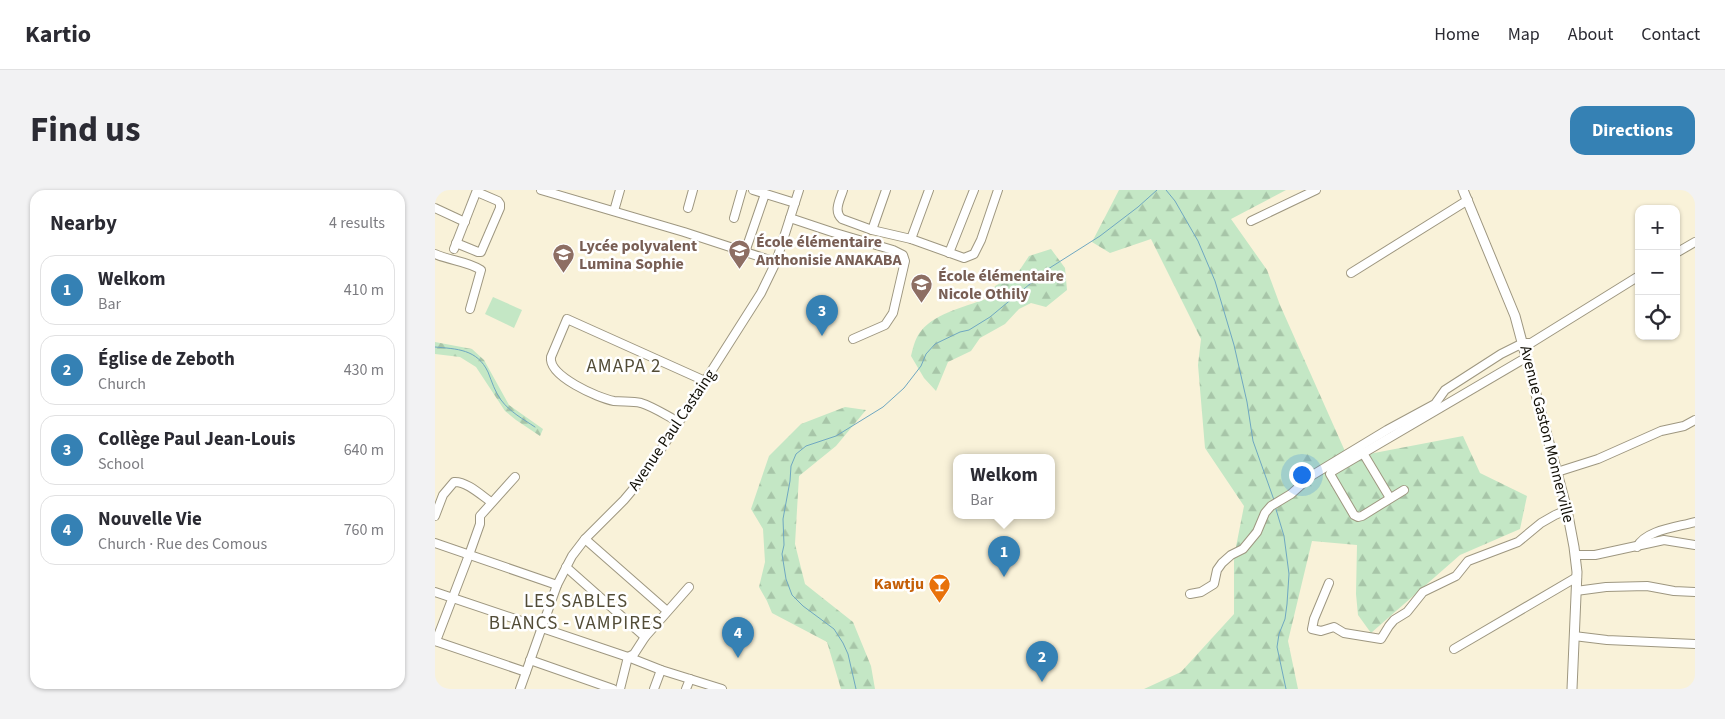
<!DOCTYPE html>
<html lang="en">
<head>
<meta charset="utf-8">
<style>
	body { margin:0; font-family:"Source Sans 3",sans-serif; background:#f2f2f3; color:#2b2b33 }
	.controls { position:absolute; right:15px; top:15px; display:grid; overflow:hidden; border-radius:10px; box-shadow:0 1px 4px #0004 }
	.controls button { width:45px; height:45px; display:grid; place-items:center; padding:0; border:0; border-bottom:1px solid #e1e1e2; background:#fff; color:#2b2b33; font:25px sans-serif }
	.you { position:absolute; left:866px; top:284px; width:18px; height:18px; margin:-12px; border:4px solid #fff; border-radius:50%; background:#1a73e8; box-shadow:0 0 0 8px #1a73e833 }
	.badge { display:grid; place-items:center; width:32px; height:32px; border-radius:50%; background:#3581b4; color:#fff; font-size:16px; font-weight:700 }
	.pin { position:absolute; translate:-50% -41px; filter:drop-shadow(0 1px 2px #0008) }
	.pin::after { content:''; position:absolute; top:26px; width:18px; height:15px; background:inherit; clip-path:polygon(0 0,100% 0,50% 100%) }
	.popup { position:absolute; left:518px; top:264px; width:102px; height:65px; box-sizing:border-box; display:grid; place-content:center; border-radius:10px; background:#fff; filter:drop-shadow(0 1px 4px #0005); font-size:16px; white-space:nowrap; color:#7c7c81 }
	.popup b { font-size:19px; color:#2b2b33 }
	.popup::after { content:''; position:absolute; left:50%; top:100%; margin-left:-10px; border:10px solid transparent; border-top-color:#fff }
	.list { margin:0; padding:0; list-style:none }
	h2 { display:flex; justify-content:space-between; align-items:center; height:65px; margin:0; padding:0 20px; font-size:21px }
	h2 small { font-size:16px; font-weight:400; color:#7c7c81 }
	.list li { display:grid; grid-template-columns:32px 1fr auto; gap:15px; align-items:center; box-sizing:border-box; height:70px; margin:0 10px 10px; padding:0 10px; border:1px solid #e1e1e2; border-radius:15px }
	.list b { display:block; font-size:19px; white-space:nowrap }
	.list p { margin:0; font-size:16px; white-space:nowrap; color:#7c7c81 }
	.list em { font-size:16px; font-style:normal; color:#7c7c81 }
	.icon { flex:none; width:28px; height:28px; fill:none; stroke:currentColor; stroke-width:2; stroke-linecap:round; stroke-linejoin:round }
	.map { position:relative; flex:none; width:1260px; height:499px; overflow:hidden; border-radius:15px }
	header { display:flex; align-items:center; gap:30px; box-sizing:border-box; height:70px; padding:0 25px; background:#fff; border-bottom:1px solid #e1e1e2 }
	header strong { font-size:24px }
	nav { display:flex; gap:28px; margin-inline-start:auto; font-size:18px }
	.intro { display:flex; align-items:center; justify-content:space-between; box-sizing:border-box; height:120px; padding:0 30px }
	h1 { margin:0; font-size:35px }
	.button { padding:12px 22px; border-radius:15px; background:#3581b4; color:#fff; font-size:18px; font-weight:700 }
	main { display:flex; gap:30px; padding:0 30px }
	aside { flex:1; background:#fff; border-radius:15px; box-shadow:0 1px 4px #0004 }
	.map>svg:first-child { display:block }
</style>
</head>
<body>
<header>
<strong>Kartio</strong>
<nav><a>Home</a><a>Map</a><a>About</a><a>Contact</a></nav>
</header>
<div class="intro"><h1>Find us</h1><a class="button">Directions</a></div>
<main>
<aside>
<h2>Nearby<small>4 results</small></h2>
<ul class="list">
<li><span class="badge">1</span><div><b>Welkom</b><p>Bar</p></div><em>410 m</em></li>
<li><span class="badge">2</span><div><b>Église de Zeboth</b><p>Church</p></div><em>430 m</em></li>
<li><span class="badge">3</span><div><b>Collège Paul Jean-Louis</b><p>School</p></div><em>640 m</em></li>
<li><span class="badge">4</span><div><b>Nouvelle Vie</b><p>Church · Rue des Comous</p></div><em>760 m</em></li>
</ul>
</aside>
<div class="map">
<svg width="1260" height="499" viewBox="0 0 1260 499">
	<defs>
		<pattern id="forest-firs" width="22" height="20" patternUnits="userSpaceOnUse" patternTransform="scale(1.25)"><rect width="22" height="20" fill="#c4e7c5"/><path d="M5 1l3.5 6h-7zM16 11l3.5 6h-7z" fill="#a7c5a8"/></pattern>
	</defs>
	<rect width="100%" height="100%" fill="#f9f2d9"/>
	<g fill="url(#forest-firs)">
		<polygon points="684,0 851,0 796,29 832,80 845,115 913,268 1028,246 1045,283 1092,306 1085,339 1025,365 936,443 923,425 921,404 922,355 877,351 853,451 863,499 709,499 746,482 799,424 799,367 809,316 770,258 763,175 766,149 716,49 675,63 657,52"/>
		<path d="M616 59 630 78 632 100 611 117 596 113 584 119 570 134 545 148 536 161 513 172 501 201 489 188 476 166C478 158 480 148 486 141 501 122 534 116 556 107L560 96 582 84 594 66Z"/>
		<polygon points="0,152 37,159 49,170 74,215 108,239 105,246 81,230 70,221 41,177 25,167 0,164"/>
		<polygon points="410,217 431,220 401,256 364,286 360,354 370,394 418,432 436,476 440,499 406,499 392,452 337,423 332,411 324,397 330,372 328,339 316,319 334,266 366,234"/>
	</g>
	<polygon fill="#c4e7c5" points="58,107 87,120 79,138 50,124"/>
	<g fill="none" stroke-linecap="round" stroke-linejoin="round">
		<g stroke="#6fa7c1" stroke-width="1">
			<polyline points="731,0 740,11 763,51 780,91 799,155 812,212 818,251 839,310"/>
			<path d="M0 157C22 159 42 159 53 182 57 192 60 202 66 210 75 222 88 229 100 237"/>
			<polyline points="840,316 849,346 854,384 852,414 850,429 844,444 842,457 851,499"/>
			<polyline points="421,499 413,464 408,453 399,439 368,416 357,405 351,389 347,364 349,355 348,329 355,291 356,276 361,264 371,256 401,246 448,217 469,198 486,176 491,164 500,154 525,142 534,140 555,127 613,79 665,46 703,17 722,0"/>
		</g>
		<defs>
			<g id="minor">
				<polyline points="106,0 249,42 341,72"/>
				<polyline points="318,0 360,13"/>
				<path d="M408 0C405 10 398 21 407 29L437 40 476 49 529 68 539 64 546 50 563 0"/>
				<polyline points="0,18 30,32"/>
				<polyline points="253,18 258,0"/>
				<polyline points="179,21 185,0"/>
				<polyline points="299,28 307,0"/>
				<polyline points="355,28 397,42 458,60 468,65 470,71 458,123 450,135 418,149"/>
				<polyline points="816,31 881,0"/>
				<polyline points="437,40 451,0"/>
				<polyline points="476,49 494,0"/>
				<polyline points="21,53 43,62 46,62 65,18 65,14 63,11 42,2"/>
				<polyline points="19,59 42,0"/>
				<polyline points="310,62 330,4"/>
				<polyline points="514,63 539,0"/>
				<polyline points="1241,63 1260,52"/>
				<path d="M0 64C16 71 32 71 46 80L35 119"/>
				<polyline points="916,83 1033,10"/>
				<path d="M244 232C232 226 219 217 206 213 197 211 188 212 179 211 163 208 113 186 116 167L132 129 270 191"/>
				<polyline points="928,263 955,308"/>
				<polyline points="1122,282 1163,269 1226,241 1249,236 1260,230"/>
				<polyline points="969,300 927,326 923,327 919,325 895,284 896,282 1092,167"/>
				<path d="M0 326 8 305 19 292C31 291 46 305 56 312"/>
				<polyline points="150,349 232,421"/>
				<polyline points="0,353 122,395"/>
				<path d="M1202 357C1210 340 1243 337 1260 332"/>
				<polyline points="1140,365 1160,365 1229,350 1260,355"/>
				<polyline points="131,377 210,447"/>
				<polyline points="894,393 879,429 877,439 886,441 899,437 909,443 946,449 954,436 959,430 972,422 988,402 1021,386 1033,371 1083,352 1106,333 1120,325 1132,320"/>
				<polyline points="1141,401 1171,397 1212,396 1239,401 1260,402"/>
				<polyline points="0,402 193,467 226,480 287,499"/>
				<polyline points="755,404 766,402 779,394 782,380 787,373 796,365 808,359 822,342 830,323 836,316 856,304 876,286 952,240 1000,214 1010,200 1066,164 1088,153 1096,153 1204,86"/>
				<polyline points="1139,446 1172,450 1260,454"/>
				<polyline points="0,451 91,482"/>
				<polyline points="1,451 34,365 45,334 45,326 80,287"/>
				<polyline points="1019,459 1142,387"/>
				<polyline points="95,470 178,499"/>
				<polyline points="85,499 122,395 137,366 150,349 189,310 205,291 244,232 326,103 341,72 364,0"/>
				<polyline points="185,499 193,467 199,464 210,447 254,397"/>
				<polyline points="219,499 226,480"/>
				<polyline points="251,499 255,489"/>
			</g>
			<polyline id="major" points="1028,0 1080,126 1132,320 1139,357 1142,382 1137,499"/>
		</defs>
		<use href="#minor" stroke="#9e9780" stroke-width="10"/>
		<use href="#major" stroke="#9e9780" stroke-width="11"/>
		<use href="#minor" stroke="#fff" stroke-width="8"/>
		<use href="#major" stroke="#fff" stroke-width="9"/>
	</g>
	<defs>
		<symbol id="school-pin" viewBox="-11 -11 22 30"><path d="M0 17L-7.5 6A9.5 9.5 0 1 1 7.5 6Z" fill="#8d6e63" stroke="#fff"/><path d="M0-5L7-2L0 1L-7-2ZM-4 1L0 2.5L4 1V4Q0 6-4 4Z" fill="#fff"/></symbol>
		<symbol id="bar-pin" viewBox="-11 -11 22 30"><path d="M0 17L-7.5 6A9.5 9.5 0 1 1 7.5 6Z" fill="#e8710a" stroke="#fff"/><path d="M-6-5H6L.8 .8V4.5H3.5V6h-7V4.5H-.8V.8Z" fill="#fff"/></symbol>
	</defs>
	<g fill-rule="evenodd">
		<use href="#school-pin" x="292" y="48" width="25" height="34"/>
		<use href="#school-pin" x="116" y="52" width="25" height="34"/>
		<use href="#school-pin" x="474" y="82" width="25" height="34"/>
		<use href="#bar-pin" x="492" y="382" width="25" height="34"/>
	</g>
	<g text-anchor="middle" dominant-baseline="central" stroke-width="5" stroke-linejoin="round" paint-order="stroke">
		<g font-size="16" font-weight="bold" fill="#785e54" stroke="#fff" text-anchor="start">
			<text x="321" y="52">École élémentaire<tspan x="321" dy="18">Anthonisie ANAKABA</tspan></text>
			<text x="144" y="56">Lycée polyvalent<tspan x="144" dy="18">Lumina Sophie</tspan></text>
			<text x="503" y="86">École élémentaire<tspan x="503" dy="18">Nicole Othily</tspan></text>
		</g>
		<g font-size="16" fill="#110f06" stroke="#fff">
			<text transform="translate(237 240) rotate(-56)">Avenue Paul Castaing</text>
			<text transform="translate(1112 244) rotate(76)">Avenue Gaston Monnerville</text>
		</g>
		<g font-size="16" font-weight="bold" fill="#c56008" stroke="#fff" text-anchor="end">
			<text x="489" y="394">Kawtju</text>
		</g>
		<g font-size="19" letter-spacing="1" fill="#524c37" stroke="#fff">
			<text x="189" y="176">AMAPA 2</text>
			<text x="141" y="411">LES SABLES<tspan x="141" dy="22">BLANCS - VAMPIRES</tspan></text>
		</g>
	</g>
</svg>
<div class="controls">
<button>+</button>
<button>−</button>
<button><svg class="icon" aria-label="locate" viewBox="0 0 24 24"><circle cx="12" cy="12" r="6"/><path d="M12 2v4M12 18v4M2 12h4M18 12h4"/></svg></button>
</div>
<div class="you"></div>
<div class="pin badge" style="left:569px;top:387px">1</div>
<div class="popup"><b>Welkom</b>Bar</div>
<div class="pin badge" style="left:607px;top:492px">2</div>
<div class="pin badge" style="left:387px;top:146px">3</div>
<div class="pin badge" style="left:303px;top:468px">4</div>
</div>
</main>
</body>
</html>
